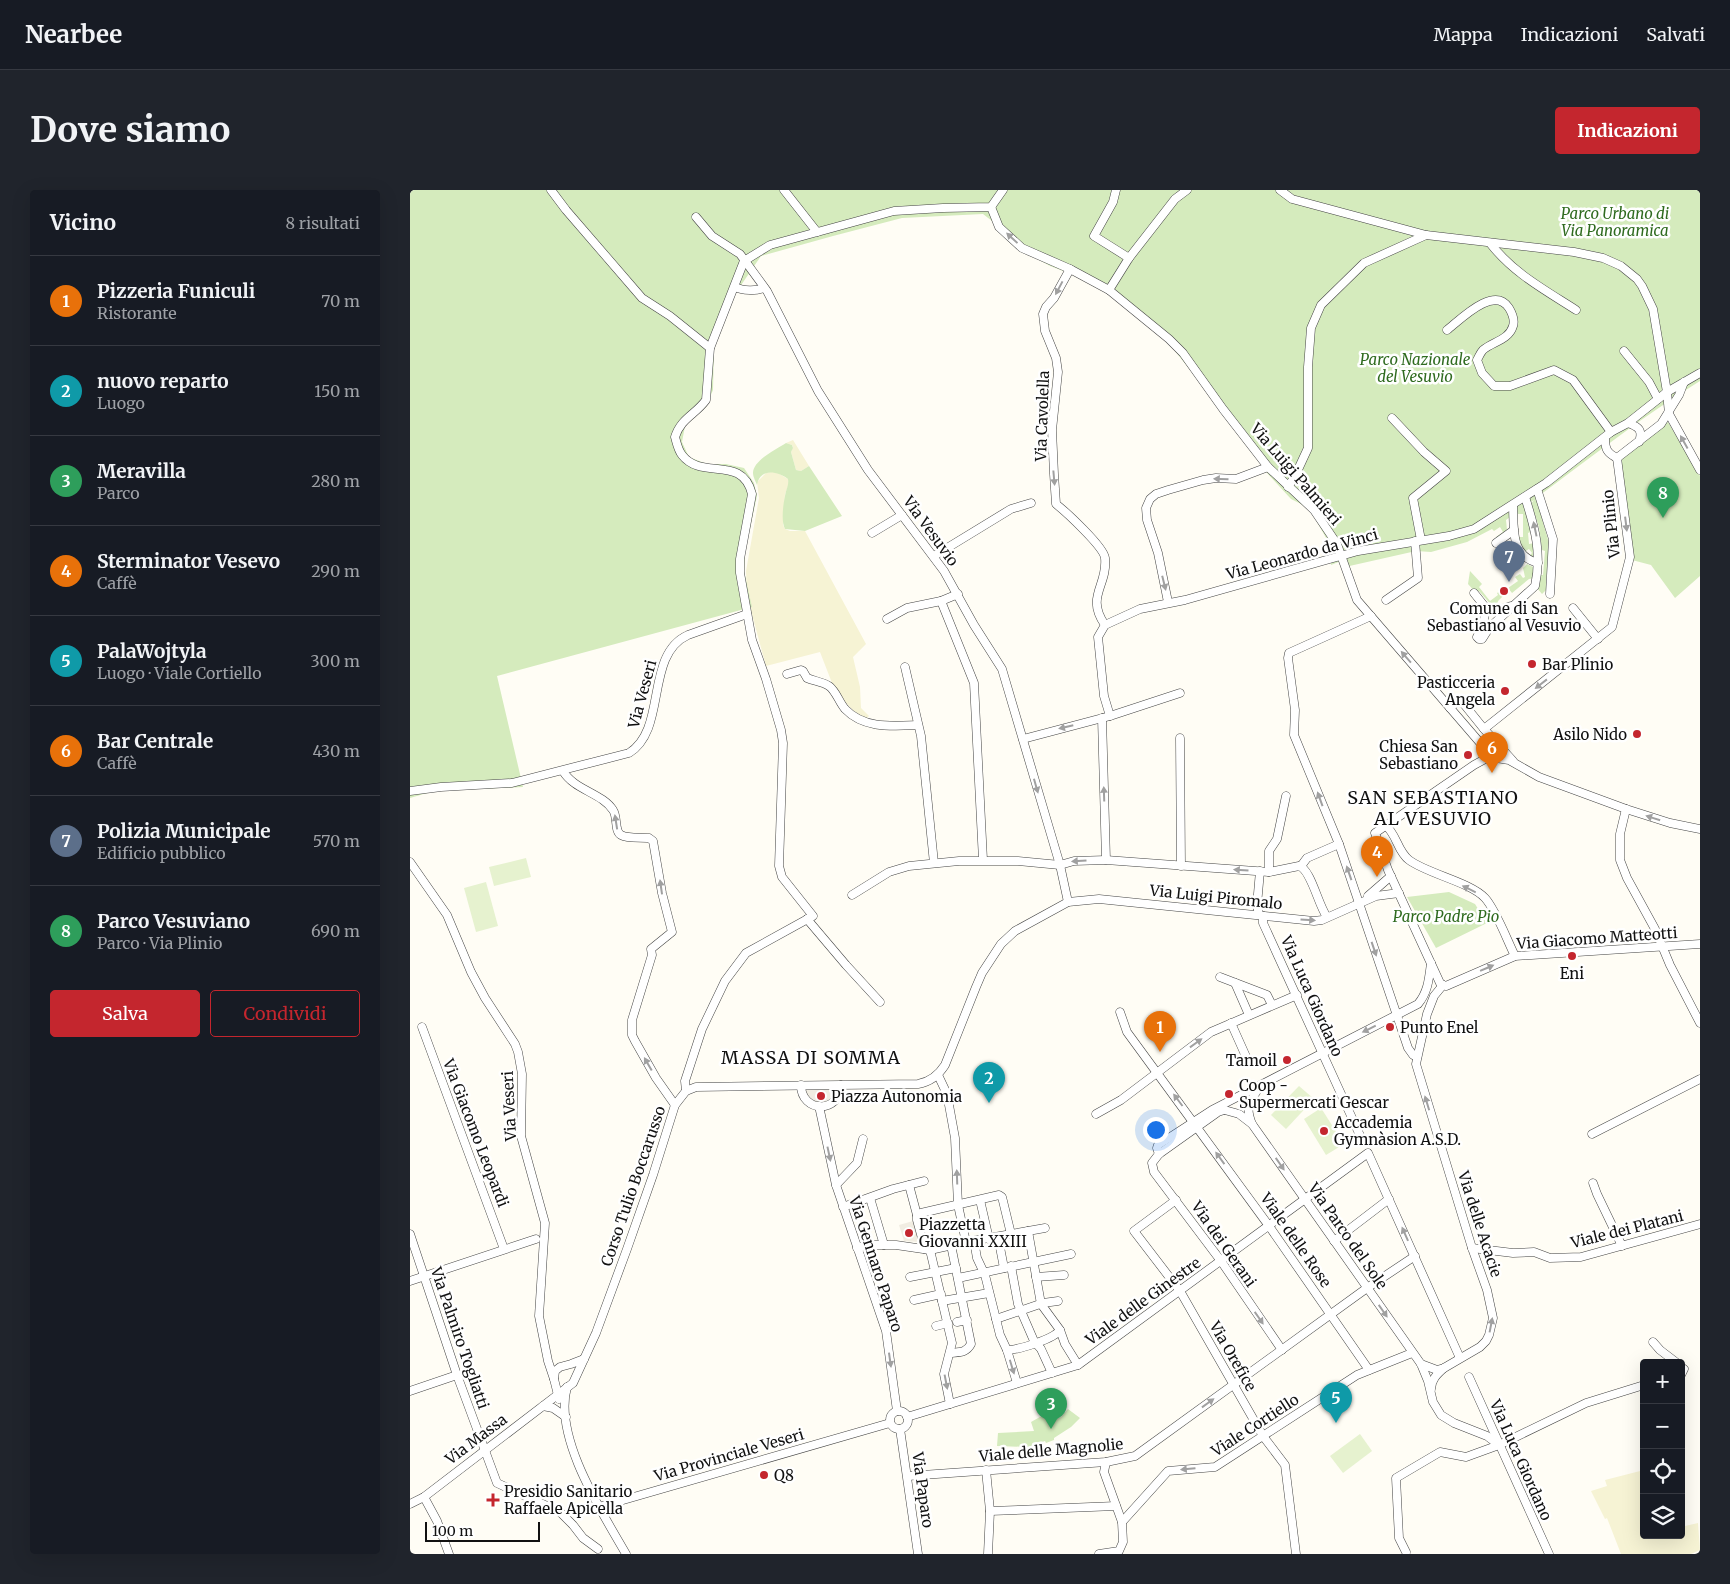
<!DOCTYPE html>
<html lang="it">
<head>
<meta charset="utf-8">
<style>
	body { margin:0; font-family:Merriweather,serif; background:#20242c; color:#f1f3f6 }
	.controls { position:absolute; right:15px; bottom:15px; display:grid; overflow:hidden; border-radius:5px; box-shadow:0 5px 20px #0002 }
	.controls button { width:45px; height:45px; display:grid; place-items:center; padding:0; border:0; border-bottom:1px solid #363941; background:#171b24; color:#f1f3f6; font:25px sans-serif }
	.scale { position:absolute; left:15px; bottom:12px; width:115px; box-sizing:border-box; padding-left:5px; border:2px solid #111; border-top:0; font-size:14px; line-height:18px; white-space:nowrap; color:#111; -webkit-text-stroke:4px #fff; paint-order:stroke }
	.you { position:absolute; left:745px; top:939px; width:18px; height:18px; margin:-12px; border:4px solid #fff; border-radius:50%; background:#1a73e8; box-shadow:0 0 0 8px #1a73e833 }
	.badge { display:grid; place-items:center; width:32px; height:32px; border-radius:50%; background:#c4262e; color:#fff; font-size:16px; font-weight:700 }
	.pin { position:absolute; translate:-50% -41px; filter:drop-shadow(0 1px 2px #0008) }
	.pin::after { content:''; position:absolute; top:26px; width:18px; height:15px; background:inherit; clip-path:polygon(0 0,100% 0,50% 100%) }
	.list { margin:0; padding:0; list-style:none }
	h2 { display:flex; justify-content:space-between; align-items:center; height:65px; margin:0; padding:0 20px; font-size:21px }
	h2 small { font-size:16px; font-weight:400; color:#9ea1a6 }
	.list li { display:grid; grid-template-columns:32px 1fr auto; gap:15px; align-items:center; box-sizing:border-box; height:90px; padding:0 20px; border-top:1px solid #363941 }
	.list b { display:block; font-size:19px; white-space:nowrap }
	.list p { margin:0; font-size:16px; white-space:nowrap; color:#9ea1a6 }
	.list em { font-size:16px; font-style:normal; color:#9ea1a6 }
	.actions { display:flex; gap:10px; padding:15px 20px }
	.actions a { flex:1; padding:11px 0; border:1px solid #c4262e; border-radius:5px; text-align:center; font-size:18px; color:#c4262e }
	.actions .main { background:#c4262e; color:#fff }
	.icon { flex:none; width:28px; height:28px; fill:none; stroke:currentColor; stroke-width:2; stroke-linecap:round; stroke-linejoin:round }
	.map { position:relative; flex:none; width:1290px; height:1364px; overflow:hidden; border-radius:5px }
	header { display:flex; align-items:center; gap:30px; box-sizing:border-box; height:70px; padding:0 25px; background:#171b24; border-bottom:1px solid #363941 }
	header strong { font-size:24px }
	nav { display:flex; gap:28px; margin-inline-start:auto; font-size:18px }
	.intro { display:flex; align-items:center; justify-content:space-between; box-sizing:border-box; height:120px; padding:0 30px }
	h1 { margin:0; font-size:35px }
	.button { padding:12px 22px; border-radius:5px; background:#c4262e; color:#fff; font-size:18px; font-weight:700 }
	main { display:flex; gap:30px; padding:0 30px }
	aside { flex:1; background:#171b24; border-radius:5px; box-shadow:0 5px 20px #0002 }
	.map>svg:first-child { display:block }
</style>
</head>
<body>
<header>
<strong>Nearbee</strong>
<nav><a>Mappa</a><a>Indicazioni</a><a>Salvati</a></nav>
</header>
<div class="intro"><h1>Dove siamo</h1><a class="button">Indicazioni</a></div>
<main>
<aside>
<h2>Vicino<small>8 risultati</small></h2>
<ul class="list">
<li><span class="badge" style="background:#e8710a">1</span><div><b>Pizzeria Funiculi</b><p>Ristorante</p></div><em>70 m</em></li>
<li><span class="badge" style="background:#0f9aa8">2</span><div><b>nuovo reparto</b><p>Luogo</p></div><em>150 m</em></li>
<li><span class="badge" style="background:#2e9e5b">3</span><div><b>Meravilla</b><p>Parco</p></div><em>280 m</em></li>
<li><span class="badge" style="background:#e8710a">4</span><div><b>Sterminator Vesevo</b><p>Caffè</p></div><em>290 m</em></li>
<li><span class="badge" style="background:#0f9aa8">5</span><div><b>PalaWojtyla</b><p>Luogo · Viale Cortiello</p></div><em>300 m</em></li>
<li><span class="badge" style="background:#e8710a">6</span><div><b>Bar Centrale</b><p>Caffè</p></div><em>430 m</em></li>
<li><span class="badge" style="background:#5c6f8a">7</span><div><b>Polizia Municipale</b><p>Edificio pubblico</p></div><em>570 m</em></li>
<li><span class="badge" style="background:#2e9e5b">8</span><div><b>Parco Vesuviano</b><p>Parco · Via Plinio</p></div><em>690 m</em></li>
</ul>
<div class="actions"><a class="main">Salva</a><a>Condividi</a></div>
</aside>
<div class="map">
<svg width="1290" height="1364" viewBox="0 0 1290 1364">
	<rect width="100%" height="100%" fill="#fffdf5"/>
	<g fill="#f6f3d4">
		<polygon points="383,250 399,276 391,281 386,280 381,262 383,257 382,255 376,253"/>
		<polygon points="361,282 366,282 378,289 379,294 375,304 373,335 375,339 380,341 395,341 456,454 443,467 450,497 451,518 459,526 456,529 444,521 431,508 422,493 410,462 356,476 337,406 336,381 349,308 347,292 356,283"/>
		<polygon points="1234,1280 1234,1345 1271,1345 1271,1309 1275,1336 1288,1333 1290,1360 1281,1364 1211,1364 1197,1328 1195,1329 1181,1301 1197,1296 1195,1290"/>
	</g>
	<g fill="#d5ebbd">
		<path d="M0 0H1290V191C1233 226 1180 268 1126 308L1139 353 1136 392H1140L1139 397 1132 404 1127 398 1130 385H1133L1135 361 1132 360 1129 337 1121 314 1124 310 1114 317 1123 341 1118 343 1119 354 1125 353 1124 367 1123 369 1119 366 1122 363 1119 359 1114 362 1106 347H1113V324H1108L1107 322 1096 330 1097 340 1087 349 1086 347 1093 342 1090 337 1084 341 1082 339 1057 352 1021 362 1006 361 935 377 931 371 921 375 920 355 902 323 891 314 881 309 857 283 845 261 757 151 732 130 695 102 661 84 640 76 615 62 591 44 582 31 573 24 492 28 423 46 351 66 325 104 304 155 303 200 296 217 275 236 272 252 279 267 297 274H316L334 278 344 293 347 306 335 360 334 381 342 417 87 486 113 597 24 601 0 608Z"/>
		<polygon points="1258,232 1290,286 1290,386 1265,408 1241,375 1222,370 1209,270"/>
		<path d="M376 253 382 255 383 258 381 262 386 280 391 281 399 276 432 326 395 341 375 339C371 332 373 315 375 306 376 299 379 296 378 289 367 281 350 278 347 295 346 292 343 287 343 283 343 270 367 259 376 253Z"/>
		<polygon points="1117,374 1123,377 1125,382 1124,388 1119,389 1102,403 1098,398 1108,391 1105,387 1110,384 1113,388 1115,387 1113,378"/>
		<polygon points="1060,381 1072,394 1069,397 1080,411 1088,405 1087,403 1089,402 1093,406 1088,411 1087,416 1083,417 1069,401 1066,403 1058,394"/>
		<polygon points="1039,702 1065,714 1077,733 1026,758 997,707"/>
		<polygon points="658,1219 670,1228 661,1237 644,1248 644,1250 636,1253 635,1251 618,1257 587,1256 588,1243 624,1241 621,1232 637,1223 642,1231 651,1227"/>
	</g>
	<g fill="#e6f2cf">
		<polygon points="116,668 121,687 84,696 79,677"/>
		<polygon points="76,692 88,736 66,742 54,698"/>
		<polygon points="889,896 904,909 876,939 861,925"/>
		<polygon points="911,918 934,954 916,965 894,929"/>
		<polygon points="950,1244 962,1261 933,1283 920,1266"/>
	</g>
	<g fill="#f1ede2">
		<polygon points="391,895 431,895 419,915 399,913"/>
		<polygon points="503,1031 509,1052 494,1051 489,1035"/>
	</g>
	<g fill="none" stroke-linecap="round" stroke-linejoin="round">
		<defs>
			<g id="minor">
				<polyline points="141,0 156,20 232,108 260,126 300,158"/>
				<polyline points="374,0 407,42"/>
				<polyline points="706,0 703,12 684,46 719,68"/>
				<polyline points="777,0 765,9 719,68 699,100 759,149 773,163 813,219 858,277 904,320 927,354 947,410 1072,555"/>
				<polyline points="870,0 882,9 1016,45 1164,62 1193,68 1211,76 1227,89 1232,96 1243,119 1257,202 1259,224 1290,280"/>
				<polyline points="581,17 589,37 612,58 660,79"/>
				<polyline points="286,27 302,46 330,64 357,101 408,201 458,280 534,381 564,435 592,479 650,675 658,712"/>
				<path d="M1080 53C1103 83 1135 100 1166 120"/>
				<polyline points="334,71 360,55 484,21 533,18 581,17 593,0"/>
				<path d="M325 97C333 101 346 101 354 98"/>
				<path d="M1037 140C1051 129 1084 95 1099 118 1102 123 1105 130 1103 136 1099 150 1082 152 1073 160 1070 163 1069 167 1067 170L1072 183 1084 196H1100L1144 180 1163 190 1201 242"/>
				<polyline points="1214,161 1239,192 1248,209"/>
				<polyline points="982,228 1014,262 1036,281 1003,308 1011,350"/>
				<path d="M1218 233C1229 237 1233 240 1229 252"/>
				<path d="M1195 248C1195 259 1197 263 1207 268"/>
				<polyline points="1207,268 1251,234 1269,205 1274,192"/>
				<polyline points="878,297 885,286 898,258 898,177 901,138 911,115 954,73 1016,45"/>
				<polyline points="1127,299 1143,349 1140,404"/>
				<path d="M1103 315C1104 338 1100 366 1128 373"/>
				<polyline points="462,343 492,325"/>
				<polyline points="1086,353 1104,340"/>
				<polyline points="524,366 601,319 621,313"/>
				<path d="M1064 403 1076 418 1073 435 1067 447 1069 449H1072L1079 438 1125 396C1132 363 1125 338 1115 307"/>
				<polyline points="548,404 531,411 564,493 573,670"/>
				<polyline points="976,410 1008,388 1005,351"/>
				<polyline points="758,412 748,363 737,330 736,318 740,309 746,304 758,300 793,290 806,288 826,289 858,277"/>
				<polyline points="1076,418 1085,421 1101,416"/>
				<polyline points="1163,418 1188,449"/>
				<polyline points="961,426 879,463 878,468 885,520 884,545 929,654 998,858 1003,865 1007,867"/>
				<polyline points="477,429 497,418 531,411"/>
				<path d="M695 435C675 406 698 396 695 368 694 357 656 322 646 314L644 284 642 240 648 182 646 168 635 141 633 124 636 117 644 108 660 79 699 100"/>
				<polyline points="495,477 511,546 524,673"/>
				<path d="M377 484 391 480 393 481 397 488C404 491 413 492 419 496 426 501 429 512 435 519 454 539 482 536 508 535"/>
				<polyline points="1040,518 1046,512 1053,513 1074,539 1103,571"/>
				<polyline points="700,526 694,506 688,447 695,435 730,419 775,410 948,361 1039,346 1064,339 1136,293 1201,242 1218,233 1257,202 1290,183"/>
				<polyline points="692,528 696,670"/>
				<polyline points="1074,539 1202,437 1220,367 1207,268"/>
				<polyline points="770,548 771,676"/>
				<polyline points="613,549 700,526 770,503"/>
				<path d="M153 581C164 600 192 603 203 620 208 627 204 641 211 645 218 649 231 647 239 648L243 651 252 703 262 742 241 759 242 765 222 830V845L225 851 246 888 265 915"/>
				<path d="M0 601 31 597 102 593 219 563C258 539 234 465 278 445L337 424"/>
				<polyline points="1216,619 1210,644 1210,670 1217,688 1245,739 1260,775 1290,833"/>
				<path d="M975 635C987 644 987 661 999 670 1018 684 1060 692 1075 708 1086 720 1097 750 1105 766"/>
				<polyline points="0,672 37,725 61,782 75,808 105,854 108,862 112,884 111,946 135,1033 129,1126 138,1171 144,1189"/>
				<polyline points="891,676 897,668 929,654"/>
				<polyline points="859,682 859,661 867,649 876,606"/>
				<path d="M442 705 479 682 499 676 549 671H608L650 675 664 671 696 670 859 682 889 676C901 679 908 715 917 727"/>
				<polyline points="958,706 981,686"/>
				<polyline points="849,725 847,715 850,681"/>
				<polyline points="853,726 853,733 953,952"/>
				<polyline points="397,729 436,775 470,812"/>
				<polyline points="810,787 857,805 862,815"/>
				<polyline points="825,793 839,825"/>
				<polyline points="1033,795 1030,793 978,680 965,643 1064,575 1075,569 1086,568 1099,570 1129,587 1216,619 1260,633 1290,639"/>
				<polyline points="1033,795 1036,796 1105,766 1290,754"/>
				<polyline points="710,822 717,842 859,1036 959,1180"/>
				<polyline points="821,833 838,871"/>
				<polyline points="12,837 94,1059"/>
				<polyline points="528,885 537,904 545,948 548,1015 556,1052"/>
				<path d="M391 895C391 923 430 924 431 895"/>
				<path d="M850 896C841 911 834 915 842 934L1011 1174 1018 1191 1023 1212 1031 1225 1044 1233 1077 1246 1089 1255"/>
				<path d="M276 901 275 891 292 839 315 791 336 763 403 726 372 687 369 676 373 553 371 540 356 489 342 450 330 383V369L342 304C332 264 292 291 272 265 268 260 267 254 265 247 271 228 285 225 296 210L300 158 334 71"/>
				<polyline points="409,916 426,995 476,1141 487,1221"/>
				<polyline points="811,919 829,924 842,934"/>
				<polyline points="814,920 808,922 749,964 742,973 744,982 811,1071 872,1160"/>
				<polyline points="686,924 711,910 801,842 887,805"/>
				<polyline points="1182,944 1290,889"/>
				<path d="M749 964 747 958 748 955 802 920 1008 814C1018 802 1019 789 1021 773"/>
				<polyline points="1183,993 1187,1004 1212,1056"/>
				<polyline points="426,995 447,973 453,949"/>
				<polyline points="499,995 507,1025"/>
				<polyline points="460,1008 474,1055"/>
				<polyline points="570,1010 579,1049"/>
				<polyline points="766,1010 724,1041 770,1101 853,1246 875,1275 886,1364"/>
				<polyline points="433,1017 483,999 514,991"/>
				<polyline points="618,1041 631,1114 650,1140 655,1154 668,1175"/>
				<polyline points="0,1044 47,1185 87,1293 150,1322 163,1335 173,1348 188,1359"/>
				<polyline points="588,1047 594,1078"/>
				<polyline points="564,1051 567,1068 575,1085 590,1145 597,1160 607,1193"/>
				<polyline points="924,1051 979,1009"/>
				<polyline points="447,1058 459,1055 486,1055 520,1060 556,1052 635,1038"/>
				<polyline points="1062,1058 1103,1063 1124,1062 1140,1068 1171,1067 1290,1034"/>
				<polyline points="515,1059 507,1030 507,1025 511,1023 589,1005 592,1007 593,1011 601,1044"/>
				<polyline points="520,1060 542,1153 534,1184 540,1214"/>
				<polyline points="601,1076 608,1114 624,1151 631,1159 642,1183"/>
				<polyline points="500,1087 546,1078"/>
				<polyline points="626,1087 654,1085"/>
				<polyline points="548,1088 661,1064"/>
				<polyline points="0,1091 126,1049"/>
				<polyline points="504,1110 531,1104"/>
				<polyline points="532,1111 579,1103"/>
				<polyline points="586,1129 633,1113 648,1111"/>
				<polyline points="547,1132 557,1130"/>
				<polyline points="526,1136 538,1133"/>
				<polyline points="1243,1152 1250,1160 1267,1173"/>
				<path d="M597 1160C608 1160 644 1149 650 1140"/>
				<path d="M540 1163C550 1162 556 1163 561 1154L541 1055"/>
				<polyline points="1011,1174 1027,1180 1034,1178 1070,1157 1076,1151 1079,1145 1083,1128 1077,1100 1062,1058 1006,874 1017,824 1024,806 1033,795"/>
				<polyline points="1271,1177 1274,1179 1271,1185"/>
				<polyline points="1059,1187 1139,1364"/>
				<path d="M157 1197C143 1247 192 1322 216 1364"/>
				<path d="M1021 1199C1021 1190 1027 1184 1034 1178"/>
				<polyline points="0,1201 47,1185"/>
				<polyline points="149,1209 144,1189 145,1181 150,1177 161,1174 174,1169"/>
				<polyline points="133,1216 143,1218 156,1227"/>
				<circle cx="489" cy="1230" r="9"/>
				<polyline points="497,1227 668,1175 958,963 1050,1168"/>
				<polyline points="490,1239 508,1364"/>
				<polyline points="576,1280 580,1321 578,1364"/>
				<polyline points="498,1286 696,1272 725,1266 957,1098 1005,1066"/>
				<polyline points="14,1307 27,1331 39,1364"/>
				<path d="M0 1314 14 1307 163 1193 186 1143 217 1059 243 985 265 915 276 901 286 897 508 894C520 892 528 886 535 875L566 797 572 783 591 754 605 741 658 712 689 709 904 731 912 730 966 706 989 703"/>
				<polyline points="189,1317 480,1233"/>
				<polyline points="580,1321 706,1316"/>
				<polyline points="712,1332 758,1281 805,1277 947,1185 1002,1163"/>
				<polyline points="996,1362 989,1348 986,1288 1030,1262 1056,1267 1089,1255 1176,1213 1234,1195"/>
				<polyline points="689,1364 709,1361 713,1352 712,1332 694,1282 696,1272"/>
			</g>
		</defs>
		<use href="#minor" stroke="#444" stroke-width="9"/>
		<use href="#minor" stroke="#fff" stroke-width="8"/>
	</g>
	<defs><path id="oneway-solid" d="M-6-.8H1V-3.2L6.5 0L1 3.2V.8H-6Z" transform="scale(1.25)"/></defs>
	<g fill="#a0a0a0">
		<use href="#oneway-solid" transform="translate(602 48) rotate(-137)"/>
		<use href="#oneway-solid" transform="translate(649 98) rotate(118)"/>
		<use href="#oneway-solid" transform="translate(1274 252) rotate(-119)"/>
		<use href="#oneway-solid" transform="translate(644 288) rotate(85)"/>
		<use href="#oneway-solid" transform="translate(811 289) rotate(-178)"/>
		<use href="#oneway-solid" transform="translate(1216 334) rotate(83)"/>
		<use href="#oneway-solid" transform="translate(1125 339) rotate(-102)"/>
		<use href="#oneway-solid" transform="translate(754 393) rotate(76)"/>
		<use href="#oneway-solid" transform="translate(996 467) rotate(-131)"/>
		<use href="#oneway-solid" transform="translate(1131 494) rotate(142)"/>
		<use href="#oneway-solid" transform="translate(656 537) rotate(167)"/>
		<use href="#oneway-solid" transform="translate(626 596) rotate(74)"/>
		<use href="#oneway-solid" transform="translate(694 604) rotate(-92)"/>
		<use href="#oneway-solid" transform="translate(910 609) rotate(-110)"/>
		<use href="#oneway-solid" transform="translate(1243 628) rotate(-163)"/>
		<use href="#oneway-solid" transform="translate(206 632) rotate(-99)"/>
		<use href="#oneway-solid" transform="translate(669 671) rotate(176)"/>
		<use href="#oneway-solid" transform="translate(831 680) rotate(-176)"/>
		<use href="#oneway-solid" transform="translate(939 683) rotate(-109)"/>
		<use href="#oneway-solid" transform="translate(251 697) rotate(-98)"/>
		<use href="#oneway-solid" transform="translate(1059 699) rotate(-154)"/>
		<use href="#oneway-solid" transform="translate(898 730) rotate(4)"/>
		<use href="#oneway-solid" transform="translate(964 759) rotate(71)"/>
		<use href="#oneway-solid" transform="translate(1077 778) rotate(-23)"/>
		<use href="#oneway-solid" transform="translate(959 839) rotate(154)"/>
		<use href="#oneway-solid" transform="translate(786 853) rotate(-36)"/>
		<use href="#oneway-solid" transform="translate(238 874) rotate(-120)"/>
		<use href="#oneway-solid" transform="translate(768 910) rotate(-127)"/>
		<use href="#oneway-solid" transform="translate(1017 913) rotate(-107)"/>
		<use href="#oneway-solid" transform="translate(419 964) rotate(78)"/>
		<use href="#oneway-solid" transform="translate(810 968) rotate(-126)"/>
		<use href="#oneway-solid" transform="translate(870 974) rotate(55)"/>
		<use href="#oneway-solid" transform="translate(547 987) rotate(-92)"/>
		<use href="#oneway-solid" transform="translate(995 1044) rotate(-114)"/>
		<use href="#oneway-solid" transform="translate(973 1121) rotate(55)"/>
		<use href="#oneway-solid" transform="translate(849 1128) rotate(55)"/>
		<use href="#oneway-solid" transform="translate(1081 1135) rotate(-79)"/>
		<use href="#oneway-solid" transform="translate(480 1170) rotate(82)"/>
		<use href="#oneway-solid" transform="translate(602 1177) rotate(73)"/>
		<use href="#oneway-solid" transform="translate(536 1192) rotate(79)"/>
		<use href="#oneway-solid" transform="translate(798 1213) rotate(-36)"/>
		<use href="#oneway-solid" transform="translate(778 1279) rotate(175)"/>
	</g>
	<g fill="#c4262e" stroke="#fff" stroke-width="2">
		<circle cx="1094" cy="401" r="5"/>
		<circle cx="1122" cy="474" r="5"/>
		<circle cx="1095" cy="501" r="5"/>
		<circle cx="1227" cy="544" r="5"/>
		<circle cx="1058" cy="565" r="5"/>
		<circle cx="1162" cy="766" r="5"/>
		<circle cx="980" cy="837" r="5"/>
		<circle cx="877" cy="870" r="5"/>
		<circle cx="819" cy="904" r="5"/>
		<circle cx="411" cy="906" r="5"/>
		<circle cx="914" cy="941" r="5"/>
		<circle cx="499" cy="1043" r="5"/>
		<circle cx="354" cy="1285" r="5"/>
		<path d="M80.5 1302.5h5v5h5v5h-5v5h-5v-5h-5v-5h5z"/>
	</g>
	<g text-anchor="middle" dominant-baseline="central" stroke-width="5" stroke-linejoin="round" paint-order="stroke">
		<g font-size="15" font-style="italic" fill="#2f6b1f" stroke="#fff">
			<text x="1205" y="23">Parco Urbano di<tspan x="1205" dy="17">Via Panoramica</tspan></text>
			<text x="1005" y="169">Parco Nazionale<tspan x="1005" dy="17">del Vesuvio</tspan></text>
			<text x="1036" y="726">Parco Padre Pio</text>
		</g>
		<g font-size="15" fill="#111" stroke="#fff">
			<text transform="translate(632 226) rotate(-88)">Via Cavolella</text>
			<text transform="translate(886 284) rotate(49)">Via Luigi Palmieri</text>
			<text transform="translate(1201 334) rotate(-96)">Via Plinio</text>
			<text transform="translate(521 341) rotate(54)">Via Vesuvio</text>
			<text transform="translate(892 364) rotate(-15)">Via Leonardo da Vinci</text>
			<text transform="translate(232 504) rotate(-75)">Via Veseri</text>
			<text transform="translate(806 707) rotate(6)">Via Luigi Piromalo</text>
			<text transform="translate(1187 748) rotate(-4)">Via Giacomo Matteotti</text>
			<text transform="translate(902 806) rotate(66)">Via Luca Giordano</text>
			<text transform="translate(99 916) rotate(-93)">Via Veseri</text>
			<text transform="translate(66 943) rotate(69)">Via Giacomo Leopardi</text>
			<text transform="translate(223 996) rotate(-71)">Corso Tulio Boccarusso</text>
			<text transform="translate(1070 1034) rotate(72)">Via delle Acacie</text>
			<text transform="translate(1217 1039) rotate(-14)">Viale dei Platani</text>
			<text transform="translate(938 1046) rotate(55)">Via Parco del Sole</text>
			<text transform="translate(886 1050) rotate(55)">Viale delle Rose</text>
			<text transform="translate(814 1054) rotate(55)">Via dei Gerani</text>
			<text transform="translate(466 1074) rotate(72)">Via Gennaro Paparo</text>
			<text transform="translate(733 1111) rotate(-36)">Viale delle Ginestre</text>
			<text transform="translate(50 1148) rotate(71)">Via Palmiro Togliatti</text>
			<text transform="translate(823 1166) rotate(60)">Via Orefice</text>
			<text transform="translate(845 1235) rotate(-33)">Viale Cortiello</text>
			<text transform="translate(66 1249) rotate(-37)">Via Massa</text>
			<text transform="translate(641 1260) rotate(-5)">Viale delle Magnolie</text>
			<text transform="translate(319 1265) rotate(-16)">Via Provinciale Veseri</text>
			<text transform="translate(1111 1270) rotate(66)">Via Luca Giordano</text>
			<text transform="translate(513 1300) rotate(82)">Via Paparo</text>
		</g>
		<g font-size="15" fill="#111" stroke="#fff" text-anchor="start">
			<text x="1094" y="418" text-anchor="middle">Comune di San<tspan x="1094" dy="17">Sebastiano al Vesuvio</tspan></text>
			<text x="1132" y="474">Bar Plinio</text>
			<text x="1085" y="492" text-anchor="end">Pasticceria<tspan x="1085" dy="17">Angela</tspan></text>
			<text x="1217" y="544" text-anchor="end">Asilo Nido</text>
			<text x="1048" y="556" text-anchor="end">Chiesa San<tspan x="1048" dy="17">Sebastiano</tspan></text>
			<text x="1162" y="783" text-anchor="middle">Eni</text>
			<text x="990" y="837">Punto Enel</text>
			<text x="867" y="870" text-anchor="end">Tamoil</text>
			<text x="829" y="895">Coop -<tspan x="829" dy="17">Supermercati Gescar</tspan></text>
			<text x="421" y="906">Piazza Autonomia</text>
			<text x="924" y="932">Accademia<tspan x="924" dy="17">Gymnàsion A.S.D.</tspan></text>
			<text x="509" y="1034">Piazzetta<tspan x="509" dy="17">Giovanni XXIII</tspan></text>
			<text x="364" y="1285">Q8</text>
			<text x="94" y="1301">Presidio Sanitario<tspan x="94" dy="17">Raffaele Apicella</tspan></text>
		</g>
		<g font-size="18" letter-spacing="1" fill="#111" stroke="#fff">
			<text x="1023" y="607">SAN SEBASTIANO<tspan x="1023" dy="21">AL VESUVIO</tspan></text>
			<text x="401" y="867">MASSA DI SOMMA</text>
		</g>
	</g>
</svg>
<div class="controls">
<button>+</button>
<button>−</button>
<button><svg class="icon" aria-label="locate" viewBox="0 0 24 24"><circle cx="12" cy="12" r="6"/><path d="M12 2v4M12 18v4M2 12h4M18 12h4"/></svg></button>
<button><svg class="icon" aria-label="layers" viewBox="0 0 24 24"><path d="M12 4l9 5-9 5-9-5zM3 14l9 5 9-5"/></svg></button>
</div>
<div class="scale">100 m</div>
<div class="you"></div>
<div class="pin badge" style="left:750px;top:862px;background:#e8710a">1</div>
<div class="pin badge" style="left:579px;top:913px;background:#0f9aa8">2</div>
<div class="pin badge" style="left:641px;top:1239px;background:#2e9e5b">3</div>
<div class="pin badge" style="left:967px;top:687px;background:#e8710a">4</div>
<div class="pin badge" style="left:926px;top:1233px;background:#0f9aa8">5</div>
<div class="pin badge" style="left:1082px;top:583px;background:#e8710a">6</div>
<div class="pin badge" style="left:1099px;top:392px;background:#5c6f8a">7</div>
<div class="pin badge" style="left:1253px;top:328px;background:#2e9e5b">8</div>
</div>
</main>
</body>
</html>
